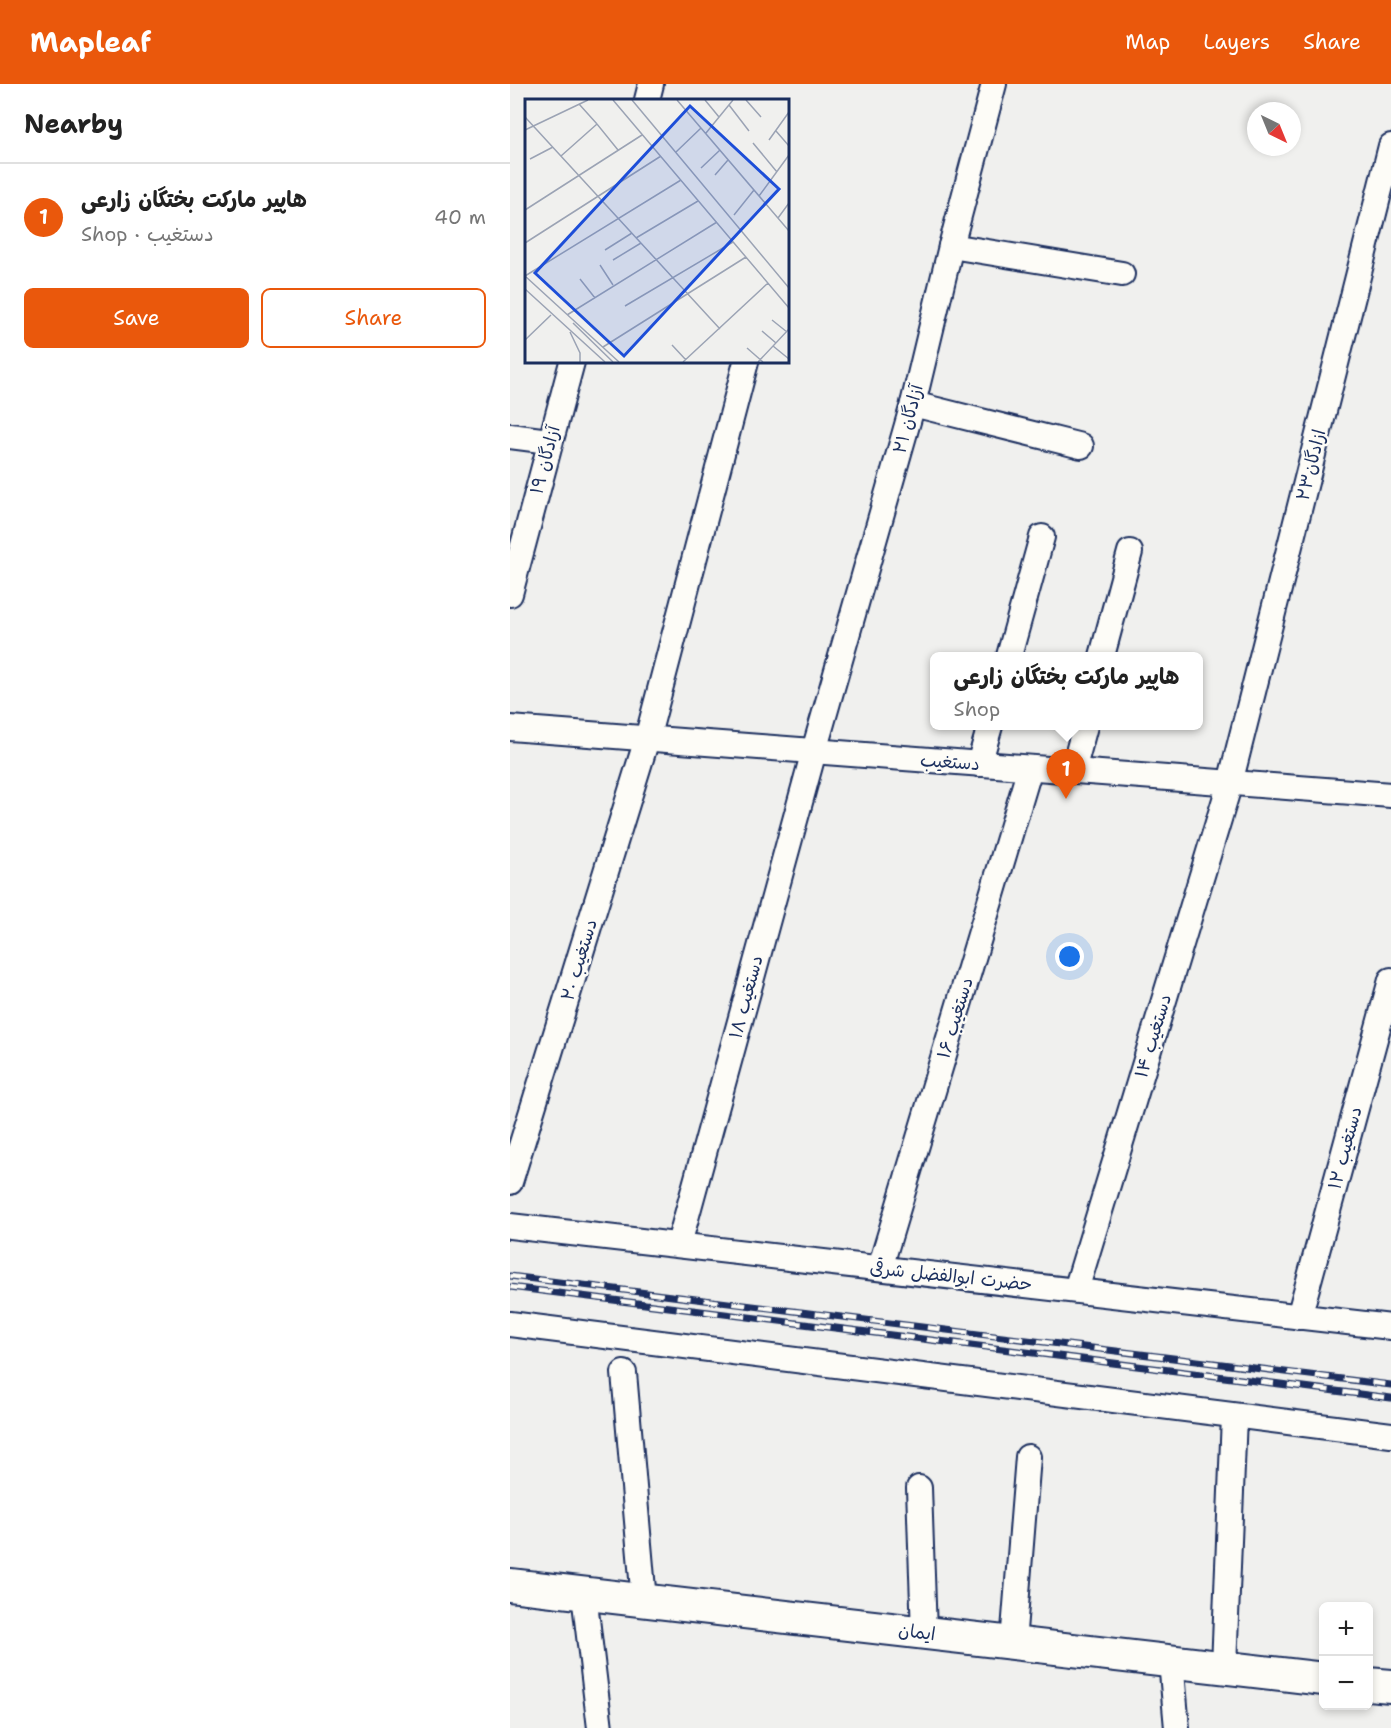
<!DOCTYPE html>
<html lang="en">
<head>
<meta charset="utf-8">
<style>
	body { margin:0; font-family:"Shantell Sans","Playpen Sans Arabic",sans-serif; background:#f6f6f6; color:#222 }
	.controls { position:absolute; right:18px; bottom:18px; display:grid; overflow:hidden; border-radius:9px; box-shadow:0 3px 9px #0003 }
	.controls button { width:54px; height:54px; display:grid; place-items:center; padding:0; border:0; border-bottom:2px solid #e0e0e0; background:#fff; color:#222; font:30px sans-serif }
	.compass { position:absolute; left:737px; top:18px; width:54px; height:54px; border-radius:50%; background:#fff; box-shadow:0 3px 9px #0003; rotate:137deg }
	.you { position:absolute; left:560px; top:873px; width:21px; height:21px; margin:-15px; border:4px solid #fff; border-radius:50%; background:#1a73e8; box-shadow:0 0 0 9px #1a73e833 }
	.badge { display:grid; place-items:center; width:39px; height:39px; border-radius:50%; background:#ea580c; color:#fff; font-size:20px; font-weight:700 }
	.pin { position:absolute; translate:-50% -50px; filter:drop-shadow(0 2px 3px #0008) }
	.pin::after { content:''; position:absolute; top:32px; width:21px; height:18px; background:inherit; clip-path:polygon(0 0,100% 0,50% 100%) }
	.popup { position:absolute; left:420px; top:568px; width:273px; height:78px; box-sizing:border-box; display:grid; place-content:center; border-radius:9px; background:#fff; filter:drop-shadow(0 2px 4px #0005); font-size:20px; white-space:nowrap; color:#767676 }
	.popup b { font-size:22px; color:#222 }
	.popup::after { content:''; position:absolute; left:50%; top:100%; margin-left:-12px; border:12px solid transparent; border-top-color:#fff }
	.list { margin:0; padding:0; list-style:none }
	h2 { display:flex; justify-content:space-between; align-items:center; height:78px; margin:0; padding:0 24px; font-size:26px }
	h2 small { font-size:20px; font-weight:400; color:#767676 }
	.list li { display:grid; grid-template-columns:39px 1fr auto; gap:18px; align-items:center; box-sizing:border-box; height:108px; padding:0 24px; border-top:2px solid #e0e0e0 }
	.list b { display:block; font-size:22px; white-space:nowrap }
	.list p { margin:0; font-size:20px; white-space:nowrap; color:#767676 }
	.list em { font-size:20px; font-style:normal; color:#767676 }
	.actions { display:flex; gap:12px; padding:18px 24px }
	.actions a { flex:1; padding:14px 0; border:2px solid #ea580c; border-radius:9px; text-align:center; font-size:21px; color:#ea580c }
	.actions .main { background:#ea580c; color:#fff }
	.map { position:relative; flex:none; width:881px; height:1644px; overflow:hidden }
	header { display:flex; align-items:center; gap:36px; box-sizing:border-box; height:84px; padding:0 30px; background:#ea580c; color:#fff }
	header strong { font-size:28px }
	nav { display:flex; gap:33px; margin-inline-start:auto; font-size:21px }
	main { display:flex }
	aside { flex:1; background:#fff }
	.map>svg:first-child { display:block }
</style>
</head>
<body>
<header>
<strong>Mapleaf</strong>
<nav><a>Map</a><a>Layers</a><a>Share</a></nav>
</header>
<main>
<aside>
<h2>Nearby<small></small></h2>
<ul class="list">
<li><span class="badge">1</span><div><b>هاپیر مارکت بختگان زارعی</b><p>Shop · دستغیب</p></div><em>40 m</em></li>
</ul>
<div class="actions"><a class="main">Save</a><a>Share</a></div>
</aside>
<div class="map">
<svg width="881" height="1644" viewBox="0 0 881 1644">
	<rect width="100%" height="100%" fill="#f0f0ee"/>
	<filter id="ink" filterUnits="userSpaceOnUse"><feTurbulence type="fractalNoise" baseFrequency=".0167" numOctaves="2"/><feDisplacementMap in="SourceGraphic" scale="12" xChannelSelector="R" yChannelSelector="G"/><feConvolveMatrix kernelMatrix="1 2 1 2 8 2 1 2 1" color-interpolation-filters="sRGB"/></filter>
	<g filter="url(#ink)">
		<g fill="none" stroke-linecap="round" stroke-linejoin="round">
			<defs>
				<g id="minor">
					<polyline points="137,16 141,0"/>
					<polyline points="441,162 612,190"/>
					<polyline points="403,320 571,362"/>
					<polyline points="0,352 39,357"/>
					<polyline points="0,510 62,278"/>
					<polyline points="499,572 532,453"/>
					<polyline points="592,572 620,468"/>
					<polyline points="0,644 881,711"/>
					<polyline points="469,680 480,642"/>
					<polyline points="563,687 575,642"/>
					<polyline points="0,1098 137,655 236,278"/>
					<polyline points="0,1142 881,1243"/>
					<polyline points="169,1160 304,667 403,320 441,162 484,0"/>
					<polyline points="370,1184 520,684"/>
					<polyline points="566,1206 720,699 881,62"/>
					<polyline points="789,1233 881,896"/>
					<polyline points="0,1240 881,1351"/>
					<polyline points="114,1289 134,1517"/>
					<polyline points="409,1404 414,1549"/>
					<polyline points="74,1510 90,1644"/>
					<polyline points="503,1559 518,1373"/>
					<polyline points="661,1577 667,1644"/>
					<polyline points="714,1583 724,1332"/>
				</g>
				<g id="tertiary">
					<polyline points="0,1501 814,1595"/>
					<polyline points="858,1600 881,1602"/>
				</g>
			</defs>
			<use href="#minor" stroke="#1b2f5e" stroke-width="28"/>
			<use href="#tertiary" stroke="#1b2f5e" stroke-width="36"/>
			<use href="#minor" stroke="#fdfcf7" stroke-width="24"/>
			<use href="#tertiary" stroke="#fdfcf7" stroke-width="32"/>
			<defs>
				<g id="rail">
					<polyline points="0,1192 881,1301"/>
					<polyline points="0,1203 881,1314"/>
				</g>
			</defs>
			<use href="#rail" stroke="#1b2f5e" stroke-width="7"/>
			<use href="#rail" stroke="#fdfcf7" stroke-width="4.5" stroke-dasharray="14" stroke-linecap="butt"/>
		</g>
	</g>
	<g text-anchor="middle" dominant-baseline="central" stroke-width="5" stroke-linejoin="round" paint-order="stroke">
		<g font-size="18" fill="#1b2f5e" stroke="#fdfcf7">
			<text transform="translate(398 335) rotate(-75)">۲۱ آزادگان</text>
			<text transform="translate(35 376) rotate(-75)">۱۹ آزادگان</text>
			<text transform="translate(801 381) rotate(-76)">۲۳ازادگان</text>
			<text transform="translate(440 678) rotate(4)">دستغیب</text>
			<text transform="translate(69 876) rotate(-73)">دستغیب ۲۰</text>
			<text transform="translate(236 913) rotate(-75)">دستغیب ۱۸</text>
			<text transform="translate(445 934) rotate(-73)">دستغیب ۱۶</text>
			<text transform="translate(643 952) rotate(-73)">دستغیب ۱۴</text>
			<text transform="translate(835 1064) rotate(-75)">دستغیب ۱۲</text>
			<text transform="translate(441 1192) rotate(6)">حضرت ابوالفضل شرقی</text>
			<text transform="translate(407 1548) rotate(7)">ایمان</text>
		</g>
	</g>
	<g transform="translate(15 15)">
		<rect width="264" height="264" fill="#f0f0ee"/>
		<path fill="none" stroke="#9ba3b4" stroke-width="1.5" d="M88 1 264 209M107 1 264 189M152 1 264 132M180 1 194 18M221 1 236 18M54 5 72 25M204 6 224 32M0 18 195 230M0 31 63 1M251 32 264 47M181 34 208 1M244 41 264 13M228 44 252 73M151 53 176 29M36 57 72 25 93 51M5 60 28 48M176 69 195 51M190 76 203 61M234 97 264 56M0 111 117 36M209 116 229 91M253 119 264 104M111 139 173 102M0 144 136 57M80 151 107 134M88 161 116 144M75 166 88 186M0 177 156 81M0 177 94 263M55 180 70 199M0 190 80 263M100 207 208 143M42 216 192 123M247 221 262 233M48 224 88 263M237 232 251 244M45 233 55 254V263M0 241 26 216M147 246 161 261M248 247 264 260M78 248 221 158M222 249 238 263M158 263 243 184M233 263 264 230"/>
		<path fill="#1d4ed8" fill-opacity="0.15" stroke="#1d4ed8" stroke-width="3" d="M165 7 254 90 99 257 10 174Z"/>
		<rect width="264" height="264" fill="none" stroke="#1b2f5e" stroke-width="3"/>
	</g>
</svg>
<div class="controls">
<button>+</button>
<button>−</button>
</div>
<svg class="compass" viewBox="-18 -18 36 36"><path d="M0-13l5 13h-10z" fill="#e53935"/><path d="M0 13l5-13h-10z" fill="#767676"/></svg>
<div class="you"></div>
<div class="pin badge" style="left:556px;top:715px">1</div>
<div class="popup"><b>هاپیر مارکت بختگان زارعی</b>Shop</div>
</div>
</main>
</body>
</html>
